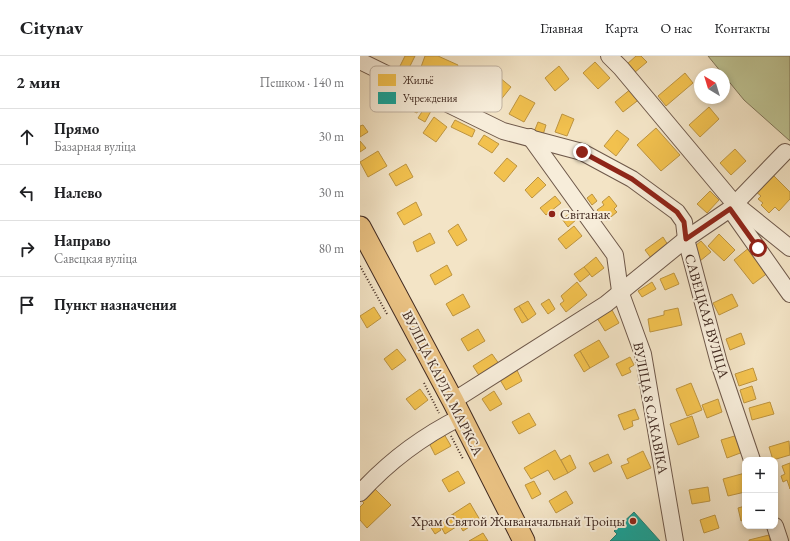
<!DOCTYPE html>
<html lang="ru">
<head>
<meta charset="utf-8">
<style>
	body { margin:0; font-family:"EB Garamond",serif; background:#f2f2f2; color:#202124 }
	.controls { position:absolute; right:12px; bottom:12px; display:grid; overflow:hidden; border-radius:8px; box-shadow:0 2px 6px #0003 }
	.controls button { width:36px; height:36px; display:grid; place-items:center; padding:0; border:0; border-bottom:1px solid #e0e0e0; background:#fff; color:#202124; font:20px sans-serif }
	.compass { position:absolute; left:334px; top:12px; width:36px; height:36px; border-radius:50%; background:#fff; box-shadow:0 2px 6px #0003; rotate:322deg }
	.stop { position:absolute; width:12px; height:12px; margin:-9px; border:3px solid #8f2418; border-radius:50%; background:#fff }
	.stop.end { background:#8f2418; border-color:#fff; box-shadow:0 1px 4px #0008 }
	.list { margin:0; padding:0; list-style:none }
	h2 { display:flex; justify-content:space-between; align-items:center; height:52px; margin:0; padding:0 16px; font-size:17px }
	h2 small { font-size:13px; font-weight:400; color:#757577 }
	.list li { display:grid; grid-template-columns:26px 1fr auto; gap:12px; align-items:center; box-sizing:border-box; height:56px; padding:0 16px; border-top:1px solid #e0e0e0 }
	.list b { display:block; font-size:15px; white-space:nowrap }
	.list p { margin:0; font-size:13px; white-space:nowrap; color:#757577 }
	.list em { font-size:13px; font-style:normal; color:#757577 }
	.icon { flex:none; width:22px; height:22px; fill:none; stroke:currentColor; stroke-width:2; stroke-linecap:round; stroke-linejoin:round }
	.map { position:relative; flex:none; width:430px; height:485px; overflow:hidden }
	header { display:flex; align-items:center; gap:24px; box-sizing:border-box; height:56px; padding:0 20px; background:#fff; border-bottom:1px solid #e0e0e0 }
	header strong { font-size:19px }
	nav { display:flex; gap:22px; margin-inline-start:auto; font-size:14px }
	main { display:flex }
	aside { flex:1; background:#fff }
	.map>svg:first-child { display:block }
</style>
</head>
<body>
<header>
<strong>Citynav</strong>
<nav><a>Главная</a><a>Карта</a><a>О нас</a><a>Контакты</a></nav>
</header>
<main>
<aside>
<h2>2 мин<small>Пешком · 140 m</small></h2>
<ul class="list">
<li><svg class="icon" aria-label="ahead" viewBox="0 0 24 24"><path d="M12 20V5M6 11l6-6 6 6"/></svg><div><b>Прямо</b><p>Базарная вуліца</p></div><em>30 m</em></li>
<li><svg class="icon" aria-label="left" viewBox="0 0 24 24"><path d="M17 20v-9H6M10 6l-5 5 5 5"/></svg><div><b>Налево</b></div><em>30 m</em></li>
<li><svg class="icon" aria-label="right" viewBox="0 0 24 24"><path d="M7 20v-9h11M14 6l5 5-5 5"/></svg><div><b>Направо</b><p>Савецкая вуліца</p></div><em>80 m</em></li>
<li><svg class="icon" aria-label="arrive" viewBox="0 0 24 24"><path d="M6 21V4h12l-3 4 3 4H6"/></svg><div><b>Пункт назначения</b></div></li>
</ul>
</aside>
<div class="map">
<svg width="430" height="485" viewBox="0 0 430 485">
	<rect width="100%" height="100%" fill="#f3e4c6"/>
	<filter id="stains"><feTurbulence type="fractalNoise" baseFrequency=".005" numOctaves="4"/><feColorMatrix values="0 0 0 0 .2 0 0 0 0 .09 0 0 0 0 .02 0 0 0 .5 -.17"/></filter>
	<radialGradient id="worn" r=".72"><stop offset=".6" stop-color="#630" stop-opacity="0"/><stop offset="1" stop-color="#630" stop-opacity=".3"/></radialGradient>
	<polygon fill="#bec393" stroke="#80765a" points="348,0 430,0 430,85 384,44"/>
	<g fill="#f2c14e" stroke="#bd9440">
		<polygon points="45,0 55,0 48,14 40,10"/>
		<polygon points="65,0 78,0 98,9 88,31 64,20 67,14 61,11"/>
		<polygon points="276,0 281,0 287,6 274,17 266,9"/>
		<polygon points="235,6 250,22 238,33 223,17"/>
		<polygon points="199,10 209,23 195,35 185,22"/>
		<polygon points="325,17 333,27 306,50 298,40"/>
		<polygon points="139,21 151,31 131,56 119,46"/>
		<polygon points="272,32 281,42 263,56 255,46"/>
		<polygon points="160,39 175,47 164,66 149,58"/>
		<polygon points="46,41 61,49 57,57 42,50"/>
		<polygon points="65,51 71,55 65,66 58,62"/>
		<polygon points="349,51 359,63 340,81 329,69"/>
		<polygon points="202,58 214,63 207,80 195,76"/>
		<polygon points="74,61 87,71 76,86 63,77"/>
		<polygon points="95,64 115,74 112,81 91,71"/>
		<polygon points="178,66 186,69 183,79 174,76"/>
		<polygon points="3,69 8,76 0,81 0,70"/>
		<polygon points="296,72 320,99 301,115 277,89"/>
		<polygon points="257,74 269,83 256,100 244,90"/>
		<polygon points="124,79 139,88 132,97 118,88"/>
		<polygon points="0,85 6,92 0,96"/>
		<polygon points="375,93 386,105 371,119 360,107"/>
		<polygon points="18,95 27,110 8,121 0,106"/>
		<polygon points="147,102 157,110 144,126 134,117"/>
		<polygon points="46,108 53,121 36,130 29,118"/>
		<polygon points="412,118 430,136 430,143 419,155 415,151 409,157 401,149 403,147 398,143 401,140 395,135"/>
		<polygon points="178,121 186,129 172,142 165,134"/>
		<polygon points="350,135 359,144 347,157 337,148"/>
		<polygon points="232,138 237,145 232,149 227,142"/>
		<polygon points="195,140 201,147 186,159 180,152"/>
		<polygon points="249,140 257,150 254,153 257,156 246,165 237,154 244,149 242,146"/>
		<polygon points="56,146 62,159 44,169 37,157"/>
		<polygon points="212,156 217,163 208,171 202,163"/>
		<polygon points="98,168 107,184 97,190 88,175"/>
		<polygon points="214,170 222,180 206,193 198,183"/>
		<polygon points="70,177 75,187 57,196 53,186"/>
		<polygon points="359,178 375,194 364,205 348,190"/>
		<polygon points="303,181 308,189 291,202 285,194"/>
		<polygon points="341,185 351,196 340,205 330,194"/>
		<polygon points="390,191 409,216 393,228 374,204"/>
		<polygon points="236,201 244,212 232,221 224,211"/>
		<polygon points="87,209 92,219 75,229 70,219"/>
		<polygon points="224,211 230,218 220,226 214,218"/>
		<polygon points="314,217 319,228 305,234 300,223"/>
		<polygon points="217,226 227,239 206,256 200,248 204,245 201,240"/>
		<polygon points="292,226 296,233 282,241 278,235"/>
		<polygon points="103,238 110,251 93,260 86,248"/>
		<polygon points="372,238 378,250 359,259 353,247"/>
		<polygon points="189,243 195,253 188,258 181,248"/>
		<polygon points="168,245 176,258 168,264 159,250"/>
		<polygon points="159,250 168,264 162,267 154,253"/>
		<polygon points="14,251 21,262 7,272 0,260"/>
		<polygon points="318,252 322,269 290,276 288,263 304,259 304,255"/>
		<polygon points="252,254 259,267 245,275 237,262"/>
		<polygon points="118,273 125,285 108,295 101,283"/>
		<polygon points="381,277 385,288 370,294 366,283"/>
		<polygon points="239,284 249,301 230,312 220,295"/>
		<polygon points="37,293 46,304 32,314 24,303"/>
		<polygon points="220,295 230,312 224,316 214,299"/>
		<polygon points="132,298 142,312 122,324 113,310"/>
		<polygon points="270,301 274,309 269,312 271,316 262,320 256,308"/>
		<polygon points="156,312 162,325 146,334 139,322"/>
		<polygon points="393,312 397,324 379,330 375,318"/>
		<polygon points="331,327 342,354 327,360 316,333"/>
		<polygon points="392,330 396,343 384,347 380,334"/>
		<polygon points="60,333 68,344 55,354 46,343"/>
		<polygon points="134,335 142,348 130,355 122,343"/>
		<polygon points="358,343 362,356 347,362 342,349"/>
		<polygon points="410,346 414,358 392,364 389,352"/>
		<polygon points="275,353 279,363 272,365 273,370 264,374 258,359"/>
		<polygon points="169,357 176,369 159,378 152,366"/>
		<polygon points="332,360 339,381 318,389 310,368"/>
		<polygon points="84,378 91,390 75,399 69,387"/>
		<polygon points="378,379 383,396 367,402 361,384"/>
		<polygon points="429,385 430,399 413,404 409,391"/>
		<polygon points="195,394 208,417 194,424 188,414 171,423 164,412"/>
		<polygon points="283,395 291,412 267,423 261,410 269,407 267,403"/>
		<polygon points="248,398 252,407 234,416 229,407"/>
		<polygon points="210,399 216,412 208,417 201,404"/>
		<polygon points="430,407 430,433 427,424 423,426 421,420 425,418 422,410"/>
		<polygon points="98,415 105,427 89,436 82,424"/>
		<polygon points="385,417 385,436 368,440 363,423"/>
		<polygon points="174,425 181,438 172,443 165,429"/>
		<polygon points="12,430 31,449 7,472 0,464 0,451 4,447 0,443"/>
		<polygon points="348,431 350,445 332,448 329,434"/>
		<polygon points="206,435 213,447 196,457 189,445"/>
		<polygon points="110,447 120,464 103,475 93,458"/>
		<polygon points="385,450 385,463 381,465 378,452"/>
		<polygon points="93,458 99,469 85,478 79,467"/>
		<polygon points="355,459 359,472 344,477 340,464"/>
		<polygon points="74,463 81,474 75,478 68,467"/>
		<polygon points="123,477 128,485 109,485"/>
		<polygon points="409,479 410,485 389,485 389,484"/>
	</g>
	<polygon fill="#17a398" stroke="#247f74" points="274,456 300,485 250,485 257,478 254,475"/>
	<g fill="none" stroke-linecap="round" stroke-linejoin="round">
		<defs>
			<g id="minor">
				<polyline points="249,0 261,12 374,147 430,192"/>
				<polyline points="0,5 143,75 222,96 272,123 317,156 324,166 326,183 359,307 392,404"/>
				<polyline points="170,81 255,199 260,235 283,298 315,485"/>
				<polyline points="370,153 430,238"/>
				<polyline points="93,345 246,248 326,183 370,153 425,96"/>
				<path d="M0 437C29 405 63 380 101 361"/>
				<polyline points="415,470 420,485"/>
			</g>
			<polyline id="major" points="0,171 93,345 164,485"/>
		</defs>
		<use href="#minor" stroke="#6e584a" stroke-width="18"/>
		<use href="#major" stroke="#412a21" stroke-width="23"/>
		<g stroke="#412a21" stroke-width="2" stroke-dasharray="1 2" stroke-linecap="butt">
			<polyline points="0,210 27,258"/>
			<polyline points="64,327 79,357"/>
			<polyline points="91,380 103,403"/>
		</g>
		<use href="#minor" stroke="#f7edda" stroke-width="16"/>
		<use href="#major" stroke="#eac283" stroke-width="21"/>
	</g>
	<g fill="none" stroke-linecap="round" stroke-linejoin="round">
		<polyline stroke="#8f2418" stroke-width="5" points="222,96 272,123 317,156 324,166 326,183 370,153 398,192"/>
	</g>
	<g fill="#8f2418" stroke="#f7edda" stroke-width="1.5">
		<circle cx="192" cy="158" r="4"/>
		<circle cx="273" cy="465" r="4"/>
	</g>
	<g text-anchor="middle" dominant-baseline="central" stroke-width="4" stroke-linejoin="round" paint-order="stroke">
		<g font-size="14" fill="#412a21" stroke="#f7edda" text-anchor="start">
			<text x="200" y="158">Світанак</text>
			<text x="265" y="465" text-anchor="end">Храм Святой Жываначальнай Троіцы</text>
		</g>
		<g font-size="14" fill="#412a21" stroke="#f7edda">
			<text transform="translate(347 260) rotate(74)">САВЕЦКАЯ ВУЛІЦА</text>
			<text transform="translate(83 327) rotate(63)">ВУЛІЦА КАРЛА МАРКСА</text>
			<text transform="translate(291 352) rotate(79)">ВУЛІЦА 8 САКАВІКА</text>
		</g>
	</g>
	<rect x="10" y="10" width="132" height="46" rx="6" fill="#f7edda" stroke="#c0b2a2" stroke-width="1"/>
	<rect x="18" y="18" width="18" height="12" fill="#f2c14e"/>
	<rect x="18" y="36" width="18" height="12" fill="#17a398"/>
	<g font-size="11" fill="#412a21">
		<text x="43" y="28">Жильё</text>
		<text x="43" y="46">Учреждения</text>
	</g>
	<rect width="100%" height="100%" filter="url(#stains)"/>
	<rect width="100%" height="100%" fill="url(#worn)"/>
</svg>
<div class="controls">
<button>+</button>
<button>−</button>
</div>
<svg class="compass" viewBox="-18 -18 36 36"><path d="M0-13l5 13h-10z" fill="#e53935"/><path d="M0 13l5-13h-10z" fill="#757577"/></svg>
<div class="stop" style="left:398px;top:192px"></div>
<div class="stop end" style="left:222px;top:96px"></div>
</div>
</main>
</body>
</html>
